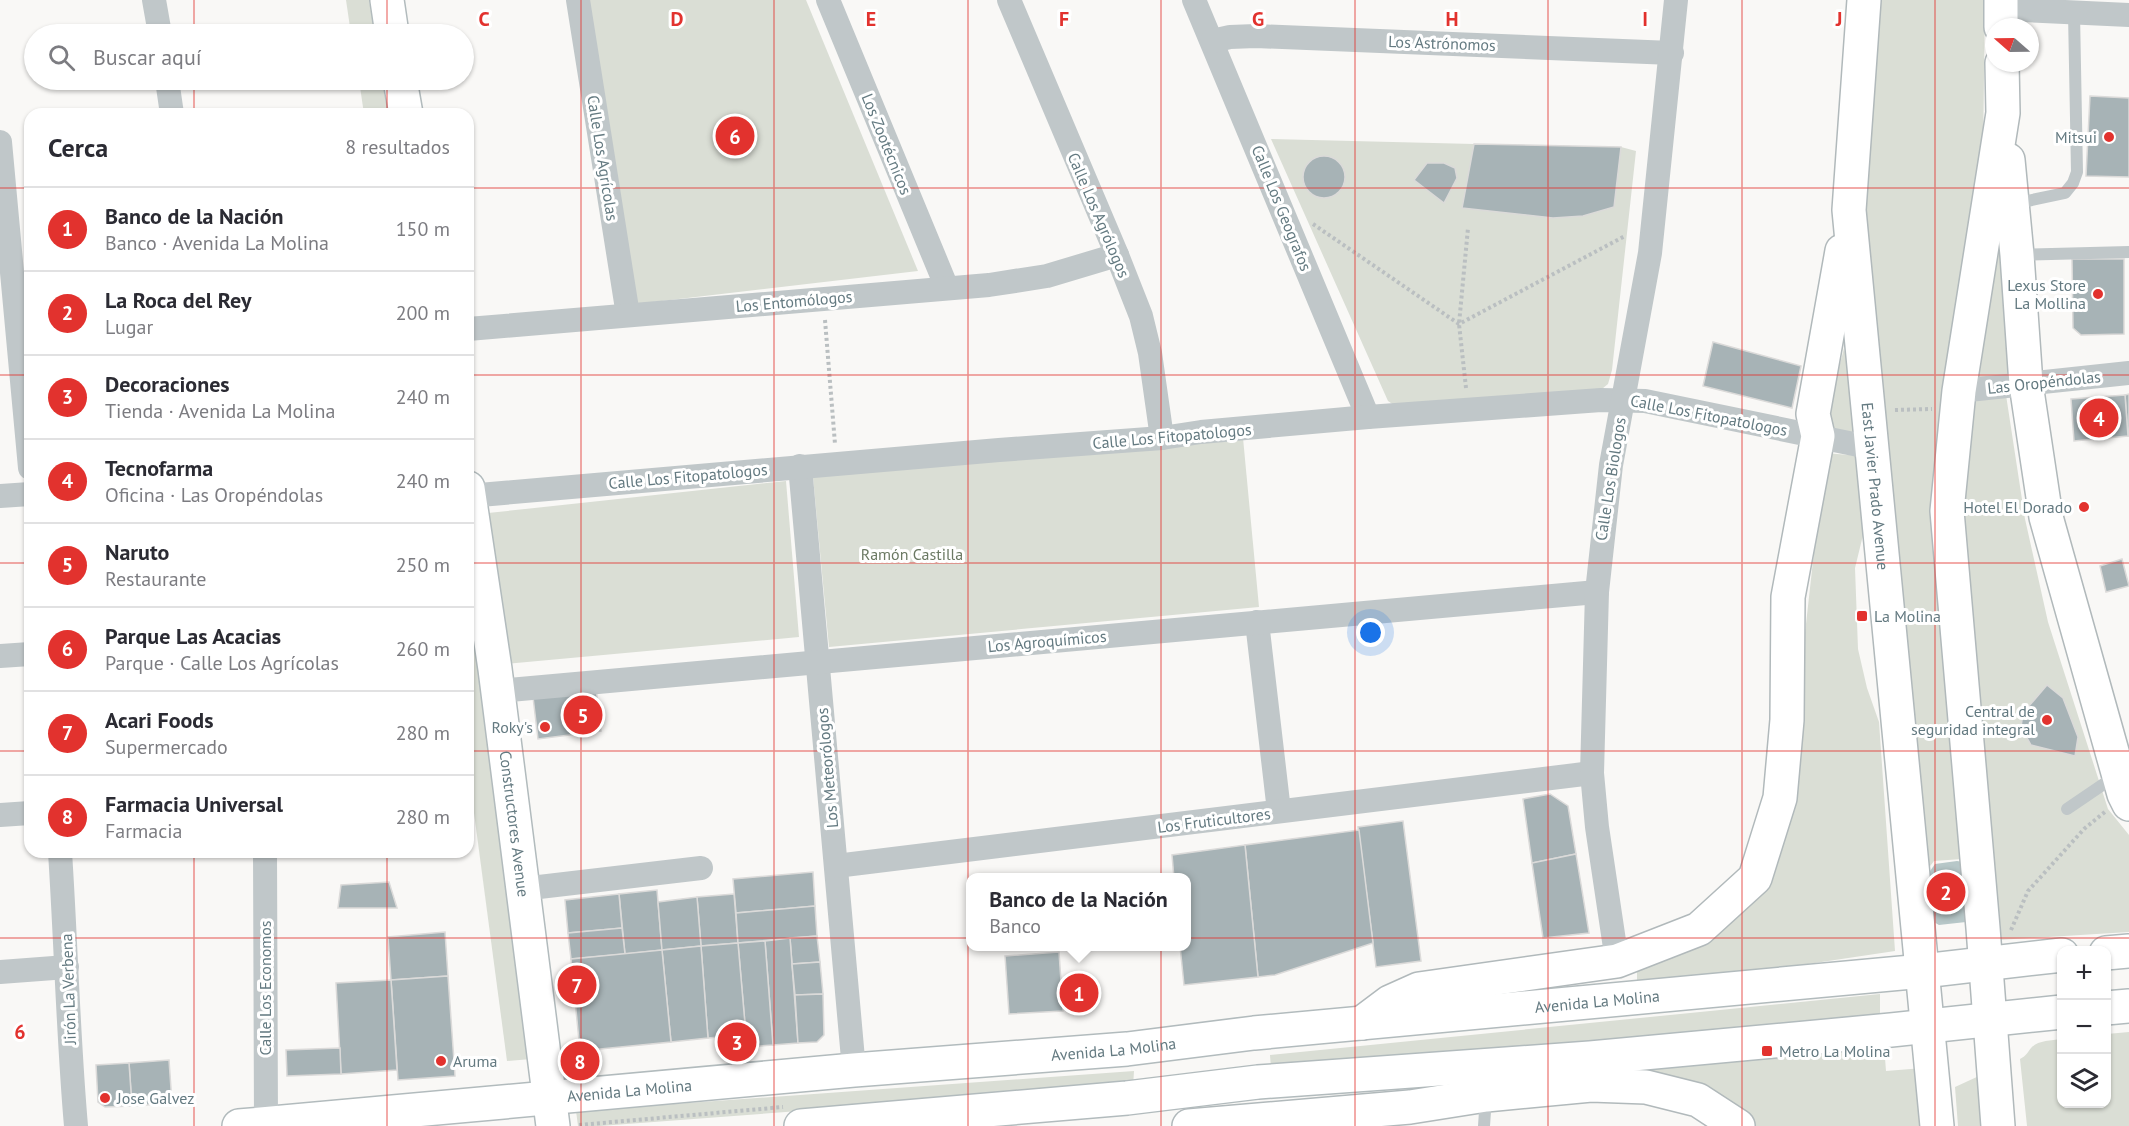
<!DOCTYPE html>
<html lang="es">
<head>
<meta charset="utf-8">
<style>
	body { margin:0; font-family:"PT Sans",sans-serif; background:#f7f7f7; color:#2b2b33 }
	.controls { position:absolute; right:18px; bottom:18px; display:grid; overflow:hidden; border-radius:12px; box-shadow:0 2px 4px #0004 }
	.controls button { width:54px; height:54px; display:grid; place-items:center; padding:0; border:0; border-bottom:2px solid #e1e1e2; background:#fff; color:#2b2b33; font:30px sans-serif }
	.compass { position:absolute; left:1985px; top:18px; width:54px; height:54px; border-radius:50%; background:#fff; box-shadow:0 2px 4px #0004; rotate:290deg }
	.you { position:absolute; left:1371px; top:633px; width:21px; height:21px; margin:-15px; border:4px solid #fff; border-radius:50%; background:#1a73e8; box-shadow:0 0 0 9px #1a73e833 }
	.badge { display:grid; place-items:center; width:39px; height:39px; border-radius:50%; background:#e2322e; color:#fff; font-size:20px; font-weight:700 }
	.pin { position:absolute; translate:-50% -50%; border:3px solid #fff; box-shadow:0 2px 6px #0006 }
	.popup { position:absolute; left:966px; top:873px; width:225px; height:78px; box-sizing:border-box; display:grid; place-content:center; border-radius:12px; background:#fff; filter:drop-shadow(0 2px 4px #0005); font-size:20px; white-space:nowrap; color:#7c7c81 }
	.popup b { font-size:22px; color:#2b2b33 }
	.popup::after { content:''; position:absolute; left:50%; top:100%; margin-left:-12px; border:12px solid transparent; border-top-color:#fff }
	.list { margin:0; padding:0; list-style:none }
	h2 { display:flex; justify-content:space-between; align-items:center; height:78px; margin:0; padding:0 24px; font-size:26px }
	h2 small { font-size:20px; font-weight:400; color:#7c7c81 }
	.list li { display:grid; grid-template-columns:39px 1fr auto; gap:18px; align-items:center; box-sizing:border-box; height:84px; padding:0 24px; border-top:2px solid #e1e1e2 }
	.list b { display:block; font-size:22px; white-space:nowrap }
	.list p { margin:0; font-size:20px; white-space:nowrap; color:#7c7c81 }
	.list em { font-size:20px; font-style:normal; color:#7c7c81 }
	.icon { flex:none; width:33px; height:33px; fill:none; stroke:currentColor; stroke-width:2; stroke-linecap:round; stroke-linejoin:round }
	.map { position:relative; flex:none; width:2129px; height:1126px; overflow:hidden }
	.search { position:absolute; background:#fff; box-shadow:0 2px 4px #0004; left:24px; top:24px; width:450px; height:66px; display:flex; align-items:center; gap:15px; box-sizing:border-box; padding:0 21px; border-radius:33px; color:#7c7c81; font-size:22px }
	.panel { position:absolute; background:#fff; box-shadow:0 2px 4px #0004; left:24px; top:108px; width:450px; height:750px; border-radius:18px }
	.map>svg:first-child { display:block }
</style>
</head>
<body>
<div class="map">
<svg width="2129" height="1126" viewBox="0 0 2129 1126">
	<rect width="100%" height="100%" fill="#f9f8f6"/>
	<g fill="#daded5">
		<polygon points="346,0 369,0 375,34 351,34"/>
		<polygon points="587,0 806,0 918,271 636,304"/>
		<polygon points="1874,0 1985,0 1983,153 1947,401 1962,859 1934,861 1927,870 1862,239"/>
		<polygon points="359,80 382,80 388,114 364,114"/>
		<polygon points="1271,139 1474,144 1462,208 1553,218 1583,216 1614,207 1621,147 1636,151 1612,370 1608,384 1597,393 1397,407 1388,401"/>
		<polygon points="1998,213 2014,374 1968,381"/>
		<polygon points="1844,348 1861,434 1822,435"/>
		<polygon points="2006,395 2025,519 2048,622 2108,809 2129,835 2129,932 1997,940 1960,489 1966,399"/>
		<polygon points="1243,438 1259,607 829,647 813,477"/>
		<polygon points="1825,453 1861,456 1864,531 1855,568 1858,649 1867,688 1879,722 1895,951 1646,988 1637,984 1637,968 1708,937 1790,814 1805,633"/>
		<polygon points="786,481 799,637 506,664 488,513"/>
		<polygon points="468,579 531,1059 507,1061 468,768"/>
		<polygon points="1880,994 1880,1016 1271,1069 1270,1055"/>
		<path d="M2129 1032V1126H2027L2020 1059C2026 1056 2027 1053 2031 1048 2038 1040 2051 1041 2061 1039L2062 1104H2106L2107 1034Z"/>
		<polygon points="1884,1045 1886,1071 1923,1068 1927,1126 1755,1126 1733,1107 1646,1074 1635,1063"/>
		<polygon points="1134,1071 1133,1086 600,1126 578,1126 576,1111"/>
		<polygon points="1979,1076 1982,1126 1958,1126 1955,1087"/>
	</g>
	<polygon fill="#b7c7c8" points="1957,861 1963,862 1968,920 1966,922 1939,925 1932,921 1928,874 1935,864"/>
	<g fill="#a7b3b6" stroke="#dbdad9" stroke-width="1.5">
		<polygon points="2090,96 2129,98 2129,177 2086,176"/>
		<polygon points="1474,144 1621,147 1614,207 1583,216 1553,218 1462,208"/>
		<circle cx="1324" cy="177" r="21"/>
		<polygon points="1427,163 1444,163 1455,168 1457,178 1444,203 1414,180"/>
		<polygon points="2072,259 2124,259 2124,334 2081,335 2073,328"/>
		<polygon points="1713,342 1801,366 1792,408 1703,386"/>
		<polygon points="2129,394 2129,436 2128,436 2125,395"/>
		<polygon points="2125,395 2128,436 2074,441 2071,399"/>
		<polygon points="2122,559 2129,586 2106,592 2100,566"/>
		<polygon points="2047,685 2063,698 2078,737 2075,756 2031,745 2021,727 2023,713"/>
		<polygon points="596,688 601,731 538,739 533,697"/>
		<polygon points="1550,794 1568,806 1576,854 1532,863 1523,799"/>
		<polygon points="1403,821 1421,961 1376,967 1358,827"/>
		<polygon points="1359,830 1373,943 1275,975 1258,977 1245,845"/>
		<polygon points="1245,845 1258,977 1184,985 1180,946 1187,946 1187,878 1174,878 1172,855"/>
		<polygon points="1576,854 1589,933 1543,938 1532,863"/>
		<polygon points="813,872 815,906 736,913 733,879"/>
		<polygon points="389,882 397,908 338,908 341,885"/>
		<polygon points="657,890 662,950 625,954 619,894"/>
		<polygon points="619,894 622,928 568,933 565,900"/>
		<polygon points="734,894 738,943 701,946 697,897"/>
		<polygon points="697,897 701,946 662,950 658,902"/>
		<polygon points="815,906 817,936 738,943 736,913"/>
		<polygon points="622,928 625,954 571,959 568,933"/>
		<polygon points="445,932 448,976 391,980 388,937"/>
		<polygon points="817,936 820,962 792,964 790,938"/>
		<polygon points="790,938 798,1043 773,1045 765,941"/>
		<polygon points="765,941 773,1045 747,1047 738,943"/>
		<polygon points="738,943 747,1047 720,1049 719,1037 708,1038 701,946"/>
		<polygon points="701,946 708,1038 671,1042 662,950"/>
		<polygon points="662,950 671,1042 580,1051 571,959"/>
		<polygon points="1059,952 1063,1011 1009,1014 1005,956"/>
		<polygon points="820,962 823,994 795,995 792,964"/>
		<polygon points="448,976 455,1076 398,1080 391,980"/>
		<polygon points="391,980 397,1070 341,1074 336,983"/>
		<polygon points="823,994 824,1035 817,1042 798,1043 795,995"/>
		<polygon points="340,1048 341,1074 287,1076 286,1050"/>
		<polygon points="169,1060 172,1103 132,1106 129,1063"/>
		<polygon points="129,1063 132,1106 105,1107 98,1102 96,1065"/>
	</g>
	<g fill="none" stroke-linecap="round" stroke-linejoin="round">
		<defs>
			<g id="secondary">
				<polyline points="387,0 392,34"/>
				<polyline points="400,80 406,114"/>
				<path id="s1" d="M468 488 495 669 553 1126"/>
				<polyline points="2106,953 2129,951"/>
				<polyline points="2106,1008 2129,1006"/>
				<path id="s2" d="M239 1126 854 1070 1127 1049 1254 1033 1923 971 2062 955"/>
				<polyline points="801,1126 1127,1098 1258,1082 1590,1058 1891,1030 2062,1012"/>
			</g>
			<g id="primary">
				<path id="s3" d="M1864 0 1849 210 1937 1126"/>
				<polyline points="2001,0 2001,27"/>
				<polyline points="2008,160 2017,255 2026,384 2046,517 2124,794 2129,804"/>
				<polyline points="1362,1023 1390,1002 1419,989 1617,961 1699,929 1755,878 1780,798 1787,720 1788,597 1818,436 1813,414 1842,251"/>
				<polyline points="1189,1126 1410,1107 1486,1095 1591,1085 1646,1087 1698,1100 1738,1126"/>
				<polyline points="1998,1126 1983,928 1947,511 1959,391 2003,113 2002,63"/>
			</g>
		</defs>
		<use href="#secondary" stroke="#b2bbbd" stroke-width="36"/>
		<use href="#primary" stroke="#b1b9bb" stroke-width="36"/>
		<g stroke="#babfc1" stroke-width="4" stroke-dasharray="3 3" stroke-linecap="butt">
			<polyline points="1313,224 1459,324 1625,236"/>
			<polyline points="825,320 835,444"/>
			<polyline points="1466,388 1459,324 1468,228"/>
			<polyline points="1895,410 1932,409"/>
			<polyline points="2011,930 2028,891 2084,829 2106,811"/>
			<polyline points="579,1125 783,1107"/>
		</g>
		<g stroke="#c0c7c9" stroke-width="12">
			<polyline points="2013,204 2065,193 2073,183 2077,172 2074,13"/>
			<polyline points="2018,255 2129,252"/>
			<polyline points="2067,809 2117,775"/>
			<polyline points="1484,1126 1486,1097"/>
		</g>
		<g stroke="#c0c7c9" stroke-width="24">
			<polyline points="154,0 160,34"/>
			<polyline points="578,0 628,315"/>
			<polyline points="828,0 947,288"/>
			<polyline points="1009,0 1117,255 1141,316 1150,353 1162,438"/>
			<polyline points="1194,0 1368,417"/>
			<polyline points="2001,9 2129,15"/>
			<polyline points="1212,41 1230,37 1256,36 1672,53"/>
			<polyline points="167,80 172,114"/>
			<polyline points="0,142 30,468"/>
			<polyline points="468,329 989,285 1047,276 1117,255"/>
			<polyline points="1959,391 2129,373"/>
			<polyline points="800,466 854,1070"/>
			<polyline points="0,496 30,494"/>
			<polyline points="468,496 999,450 1162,438 1201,432 1368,417 1601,400 1645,401 1873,448"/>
			<polyline points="1257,622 1279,811"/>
			<polyline points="0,656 30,654"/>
			<polyline points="498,691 1597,592"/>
			<polyline points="0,815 30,813"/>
			<path d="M60 852C66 943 68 1035 76 1126"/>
			<polyline points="265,852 266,1124"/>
			<polyline points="836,866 1592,773"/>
			<polyline points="522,889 701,868"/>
			<polyline points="1617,961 1597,827 1592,773 1597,592 1611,465 1650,253 1676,0"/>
			<polyline points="0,972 67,967"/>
		</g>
		<use href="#secondary" stroke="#fff" stroke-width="33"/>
		<use href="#primary" stroke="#fff" stroke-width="33"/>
	</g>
	<path fill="none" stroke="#e2322e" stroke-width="1.5" stroke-opacity="0.55" d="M194 0V34M387 0V34M581 0V1126M774 0V1126M968 0V1126M1161 0V1126M1355 0V1126M1548 0V1126M1742 0V1126M1935 0V1126M194 80V114M387 80V114M0 188H30M468 188H2129M0 375H30M468 375H2129M0 563H30M468 563H2129M0 751H30M468 751H2129M194 852V1126M387 852V1126M0 938H2129"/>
	<g fill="#e2322e" stroke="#fff" stroke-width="2">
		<circle cx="2109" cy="137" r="6"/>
		<circle cx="2098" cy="294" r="6"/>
		<circle cx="2084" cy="507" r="6"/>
		<rect x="1856" y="610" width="12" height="12" rx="3"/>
		<circle cx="2047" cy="720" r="6"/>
		<circle cx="545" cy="727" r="6"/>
		<rect x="1761" y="1045" width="12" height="12" rx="3"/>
		<circle cx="441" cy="1061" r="6"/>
		<circle cx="105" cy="1098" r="6"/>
	</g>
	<g text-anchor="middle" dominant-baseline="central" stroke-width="6" stroke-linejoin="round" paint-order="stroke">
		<g font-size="16" fill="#647a81" stroke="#fff">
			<text transform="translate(1442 43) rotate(2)">Los Astrónomos</text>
			<text transform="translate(887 144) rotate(68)">Los Zootécnicos</text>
			<text transform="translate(603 158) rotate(81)">Calle Los Agrícolas</text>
			<text transform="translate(1282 208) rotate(68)">Calle Los Geografos</text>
			<text transform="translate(1099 215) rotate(67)">Calle Los Agrólogos</text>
			<text transform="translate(794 301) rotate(-5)">Los Entomólogos</text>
			<text transform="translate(2044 382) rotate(-6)">Las Oropéndolas</text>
			<text transform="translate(1709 415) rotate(11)">Calle Los Fitopatologos</text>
			<text transform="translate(1172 436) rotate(-5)">Calle Los Fitopatologos</text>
			<text transform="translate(688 476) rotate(-5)">Calle Los Fitopatologos</text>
			<text transform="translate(1610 479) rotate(-81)">Calle Los Biologos</text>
			<text stroke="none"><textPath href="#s3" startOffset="488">East Javier Prado Avenue</textPath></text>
			<text transform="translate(1047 641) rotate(-5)">Los Agroquímicos</text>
			<text transform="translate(827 768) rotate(-95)">Los Meteorólogos</text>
			<text transform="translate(1214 820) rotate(-7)">Los Fruticultores</text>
			<text stroke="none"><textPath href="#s1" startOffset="339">Constructores Avenue</textPath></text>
			<text transform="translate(265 988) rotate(-90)">Calle Los Economos</text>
			<text transform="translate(68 989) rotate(-92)">Jirón La Verbena</text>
			<text stroke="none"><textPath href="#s2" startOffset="1364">Avenida La Molina</textPath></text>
			<text stroke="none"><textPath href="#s2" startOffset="878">Avenida La Molina</textPath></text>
			<text stroke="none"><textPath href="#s2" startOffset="392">Avenida La Molina</textPath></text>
		</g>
		<g font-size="16" fill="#647a81" stroke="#fff" text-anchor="end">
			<text x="2097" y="137">Mitsui</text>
			<text x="2086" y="285">Lexus Store<tspan x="2086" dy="18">La Mollina</tspan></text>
			<text x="2072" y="507">Hotel El Dorado</text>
			<text x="1874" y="616" text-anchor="start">La Molina</text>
			<text x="2035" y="711">Central de<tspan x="2035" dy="18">seguridad integral</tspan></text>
			<text x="533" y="727">Roky's</text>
			<text x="1779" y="1051" text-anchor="start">Metro La Molina</text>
			<text x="453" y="1061" text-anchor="start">Aruma</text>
			<text x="117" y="1098" text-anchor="start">Jose Galvez</text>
		</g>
		<g font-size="16" fill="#6b7963" stroke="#fff">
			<text x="912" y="554">Ramón Castilla</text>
		</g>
	</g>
	<g font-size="20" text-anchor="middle" font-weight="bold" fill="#e2322e" stroke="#fff" stroke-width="6" stroke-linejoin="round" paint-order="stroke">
		<text x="484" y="26">C</text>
		<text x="677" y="26">D</text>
		<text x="871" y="26">E</text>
		<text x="1064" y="26">F</text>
		<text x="1258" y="26">G</text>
		<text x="1452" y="26">H</text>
		<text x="1645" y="26">I</text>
		<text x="1839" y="26">J</text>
		<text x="20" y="1039">6</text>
	</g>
</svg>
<div class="controls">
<button>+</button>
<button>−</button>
<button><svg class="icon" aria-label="layers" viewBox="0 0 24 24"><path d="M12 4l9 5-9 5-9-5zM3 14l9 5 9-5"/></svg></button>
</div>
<svg class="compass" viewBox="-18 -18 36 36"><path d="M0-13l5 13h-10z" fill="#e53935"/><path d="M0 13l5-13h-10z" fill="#7c7c81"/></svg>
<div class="you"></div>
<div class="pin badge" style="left:1079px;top:993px">1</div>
<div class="popup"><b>Banco de la Nación</b>Banco</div>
<div class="pin badge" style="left:1946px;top:892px">2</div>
<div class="pin badge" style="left:737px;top:1042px">3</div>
<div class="pin badge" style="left:2099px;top:418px">4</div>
<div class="pin badge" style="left:583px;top:715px">5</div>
<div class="pin badge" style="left:735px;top:136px">6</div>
<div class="pin badge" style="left:577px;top:985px">7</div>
<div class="pin badge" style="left:580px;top:1061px">8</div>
<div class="search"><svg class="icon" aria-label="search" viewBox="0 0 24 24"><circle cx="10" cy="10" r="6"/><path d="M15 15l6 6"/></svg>Buscar aquí</div>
<section class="panel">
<h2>Cerca<small>8 resultados</small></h2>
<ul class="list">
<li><span class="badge">1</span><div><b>Banco de la Nación</b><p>Banco · Avenida La Molina</p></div><em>150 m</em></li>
<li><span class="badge">2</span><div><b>La Roca del Rey</b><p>Lugar</p></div><em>200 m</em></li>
<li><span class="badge">3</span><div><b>Decoraciones</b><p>Tienda · Avenida La Molina</p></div><em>240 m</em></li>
<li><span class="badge">4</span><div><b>Tecnofarma</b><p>Oficina · Las Oropéndolas</p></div><em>240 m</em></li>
<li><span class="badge">5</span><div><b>Naruto</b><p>Restaurante</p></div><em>250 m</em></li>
<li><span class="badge">6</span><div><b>Parque Las Acacias</b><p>Parque · Calle Los Agrícolas</p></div><em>260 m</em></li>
<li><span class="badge">7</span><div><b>Acari Foods</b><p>Supermercado</p></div><em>280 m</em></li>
<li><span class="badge">8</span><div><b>Farmacia Universal</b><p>Farmacia</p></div><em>280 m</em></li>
</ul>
</section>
</div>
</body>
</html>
